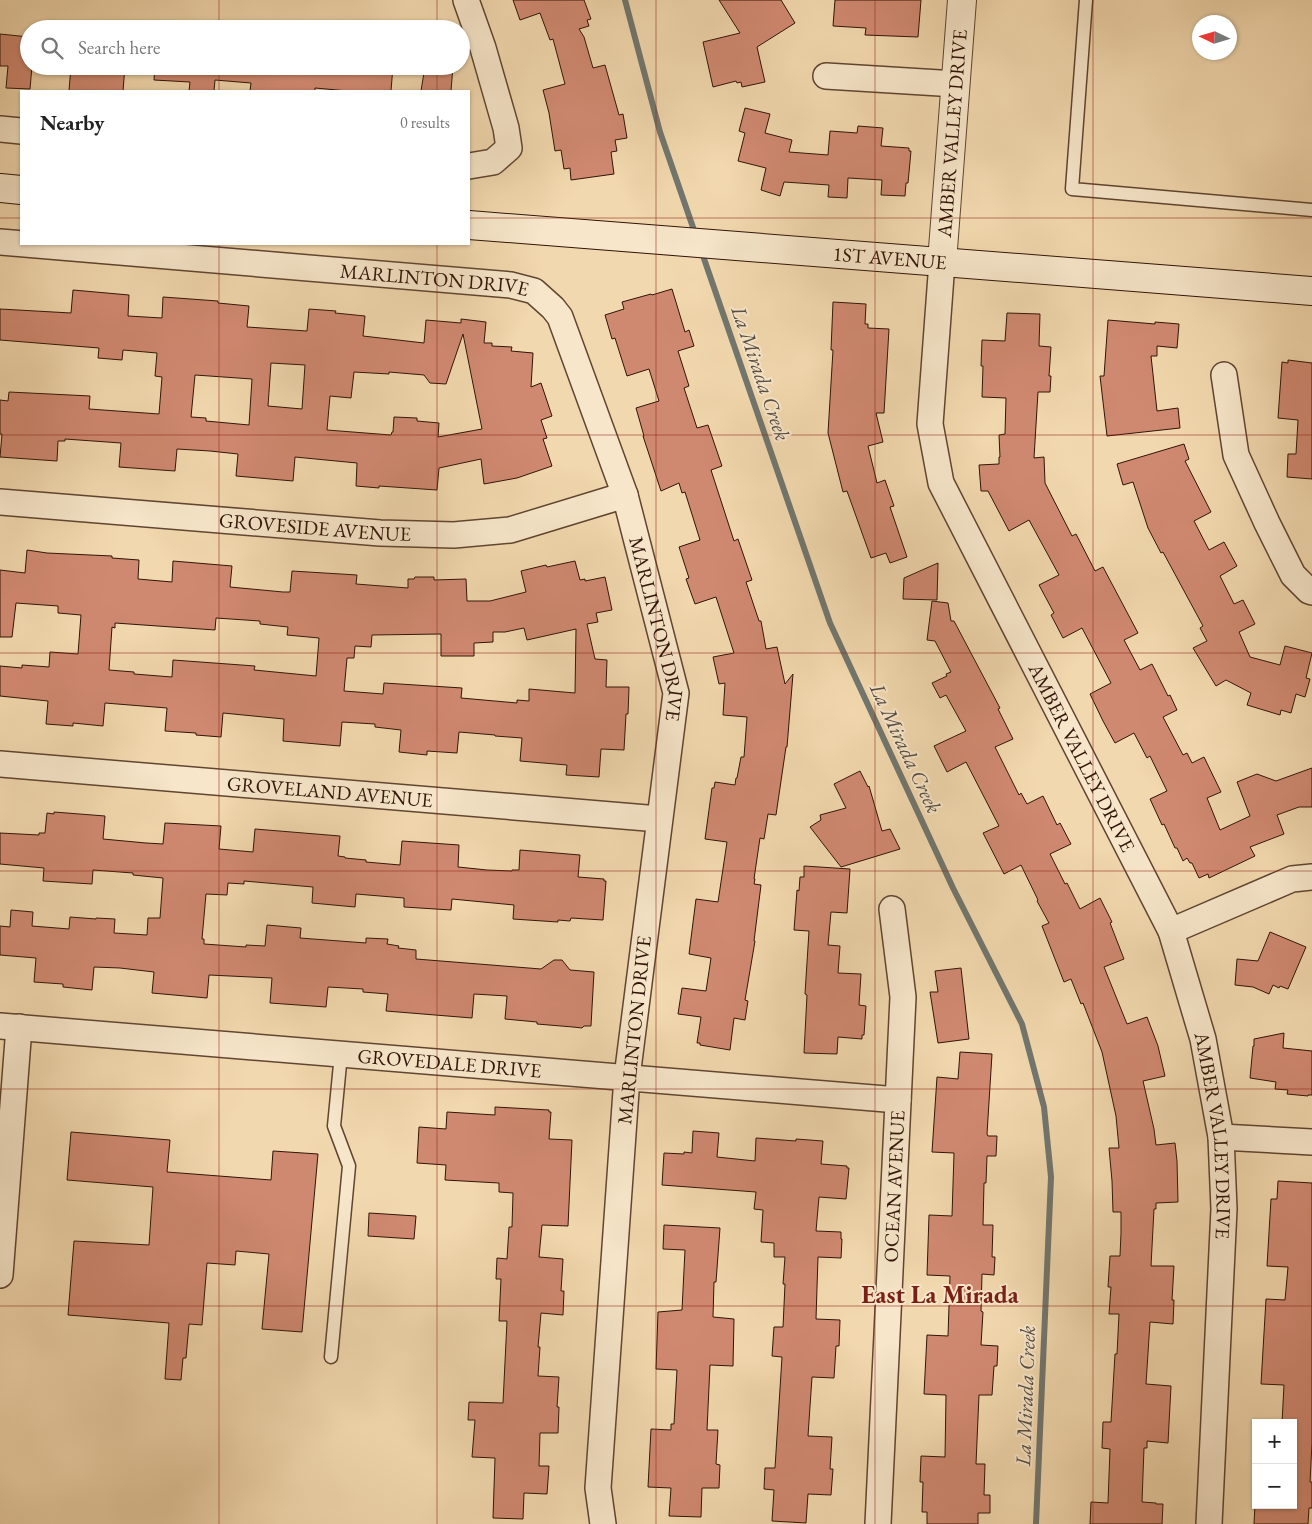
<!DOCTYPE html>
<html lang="en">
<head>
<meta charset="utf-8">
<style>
	body { margin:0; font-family:"EB Garamond",serif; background:#f2f2f2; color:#222 }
	.controls { position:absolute; right:15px; bottom:15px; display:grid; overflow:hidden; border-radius:0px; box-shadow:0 1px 4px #0004 }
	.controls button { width:45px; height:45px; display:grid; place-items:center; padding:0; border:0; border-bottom:1px solid #e0e0e0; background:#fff; color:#222; font:25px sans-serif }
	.compass { position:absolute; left:1192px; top:15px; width:45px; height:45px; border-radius:50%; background:#fff; box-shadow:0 1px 4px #0004; rotate:274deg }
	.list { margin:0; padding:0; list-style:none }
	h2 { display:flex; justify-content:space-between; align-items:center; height:65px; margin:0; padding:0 20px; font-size:21px }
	h2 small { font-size:16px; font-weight:400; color:#767676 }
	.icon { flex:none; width:28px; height:28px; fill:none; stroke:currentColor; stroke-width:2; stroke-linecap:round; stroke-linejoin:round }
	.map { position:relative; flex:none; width:1312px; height:1524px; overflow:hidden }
	.search { position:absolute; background:#fff; box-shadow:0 1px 4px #0004; left:20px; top:20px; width:450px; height:55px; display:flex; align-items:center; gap:12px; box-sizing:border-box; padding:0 18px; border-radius:28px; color:#767676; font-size:19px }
	.panel { position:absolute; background:#fff; box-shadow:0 1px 4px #0004; left:20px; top:90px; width:450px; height:155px; border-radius:0px }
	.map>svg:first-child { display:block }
</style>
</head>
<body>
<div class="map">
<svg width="1312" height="1524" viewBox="0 0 1312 1524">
	<rect width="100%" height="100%" fill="#f2d8ae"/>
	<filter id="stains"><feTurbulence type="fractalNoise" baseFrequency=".004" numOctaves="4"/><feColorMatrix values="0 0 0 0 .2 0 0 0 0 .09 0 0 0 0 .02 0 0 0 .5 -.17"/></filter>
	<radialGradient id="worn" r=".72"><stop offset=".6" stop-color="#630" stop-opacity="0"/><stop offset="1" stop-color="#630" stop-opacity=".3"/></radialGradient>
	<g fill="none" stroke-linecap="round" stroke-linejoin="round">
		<g stroke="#71766e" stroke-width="6">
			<polyline points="625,0 660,132 696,236"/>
			<polyline points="701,250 830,623 953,888 1022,1024 1044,1107 1051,1177 1036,1524"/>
		</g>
	</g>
	<g fill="#d08971" stroke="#301407" fill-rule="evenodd">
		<polygon points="513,0 584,0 591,19 587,20 589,26 579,29 584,37 593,68 605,65 619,115 623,114 627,138 615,140 617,151 611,152 614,174 571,180 570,168 564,169 561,150 555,151 549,113 543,90 565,84 553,39 550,40 540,13 520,20"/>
		<polygon points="719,0 781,0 795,23 757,47 765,82 742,87 741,82 737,83 736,81 713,87 703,42 740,33"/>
		<polygon points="835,0 921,0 918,37 865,35 866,28 833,26"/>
		<polygon points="0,34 29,37 27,63 29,63 29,66 32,66 30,89 6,88 8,66 0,66"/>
		<polygon points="71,66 125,66 123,91 69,91"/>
		<polygon points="155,66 393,66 391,91 348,91 315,88 315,91 250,91 251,83 215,80 214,91 189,91 190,82 154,80"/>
		<polygon points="425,66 453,66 451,91 421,91"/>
		<polygon points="745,108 770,114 765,133 792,140 789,152 828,155 830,131 857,133 858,126 883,128 881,146 909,148 909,151 911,151 908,183 906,183 905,196 881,195 882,180 848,178 847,198 828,197 829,185 784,182 780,196 761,190 766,168 738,161 745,133 739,131"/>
		<polygon points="672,289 685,332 689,330 694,346 678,351 689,386 684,388 697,428 708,425 722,466 711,470 734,541 738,539 752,580 746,582 759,621 761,621 766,649 777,647 785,684 793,674 787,747 786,747 776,815 768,814 764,839 760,838 754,879 755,879 754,884 761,885 754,941 755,941 745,1000 748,1001 745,1020 734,1018 730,1050 700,1045 700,1043 697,1043 701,1017 678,1014 682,988 706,991 711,958 689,954 696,899 718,902 727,842 705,839 712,788 714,788 715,782 735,785 736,778 737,778 741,757 744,757 747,717 723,715 725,683 719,684 713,657 734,653 716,597 695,604 686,579 689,578 679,547 700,540 685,492 682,493 679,483 661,491 643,436 644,436 636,408 659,401 649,369 627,376 615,338 612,339 605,315 624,309 622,302 651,294 652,295"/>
		<path d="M73 290 129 295 128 316 162 318 163 297 218 301V303L249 306 247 327 307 331 309 309 336 311 335 313 365 316 363 336 424 343 426 320 461 323V319L486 322 484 343H492V346L512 347 511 351 533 353 531 387 541 383 552 416 541 420 547 438 543 439 552 466 517 478 484 484 481 459 439 468 437 490 379 486V488L356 486 357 463 295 457 293 481 236 476 238 454 210 451 177 449 175 471 119 467 121 443 65 439V441H58L57 461 0 457 2 434H0V400L8 401 9 392 90 396 89 409 159 414 162 377 155 376 157 353 123 350 122 360 98 358 99 348 0 340V309L71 313ZM463 334 482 429 438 437 439 423 417 421V418L394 417 393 432H392L391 435 327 430 330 396 351 398 354 372 389 374V372L424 375 430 383 446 384ZM271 363 305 365 302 409 268 406ZM195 375 252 379 249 425 206 421V418L191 417Z"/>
		<polygon points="833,302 866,304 865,324 868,324 868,328 889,329 884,413 876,413 883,442 868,446 877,483 885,480 894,506 890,507 907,557 890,563 886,553 871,558 847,491 843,492 828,433 833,350 831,350"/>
		<polygon points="1007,313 1040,314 1039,346 1051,347 1049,376 1051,376 1050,392 1038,392 1034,458 1044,457 1045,483 1072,536 1076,534 1095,571 1103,567 1138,633 1124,640 1140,670 1152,664 1168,696 1170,695 1177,710 1163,717 1183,755 1187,753 1192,763 1204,757 1221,792 1207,798 1220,830 1250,816 1237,782 1257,774 1276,781 1312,768 1312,807 1299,807 1277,815 1284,834 1250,847 1255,856 1209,878 1208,874 1199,878 1192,863 1190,863 1187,858 1183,861 1177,848 1175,848 1164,824 1162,825 1150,799 1167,791 1150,756 1147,758 1134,733 1115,743 1103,721 1090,694 1111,683 1082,628 1063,638 1051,615 1054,613 1039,585 1059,575 1029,520 1009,531 988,491 981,491 979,465 999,464 999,457 1000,457 999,435 1005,434 1006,398 982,397 983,366 981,366 982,340 1005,341"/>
		<polygon points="1108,320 1155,324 1155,322 1179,324 1177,348 1157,346 1157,356 1151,356 1157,411 1178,408 1180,428 1107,436 1100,376 1104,376"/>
		<polygon points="1288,360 1312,363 1312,479 1287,477 1288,454 1296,454 1298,420 1278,418 1282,362 1288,363"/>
		<polygon points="1184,444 1189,459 1185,461 1211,512 1194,521 1209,550 1224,542 1237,566 1220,576 1234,604 1243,600 1255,624 1239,632 1250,657 1280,665 1285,646 1312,653 1306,678 1310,679 1305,697 1296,694 1291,713 1281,710 1280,715 1247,705 1251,693 1226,680 1216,686 1193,648 1207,641 1200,628 1203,626 1163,552 1161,553 1148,528 1133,482 1123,485 1117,464"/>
		<path d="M27 550 47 553 112 556V558L139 560 138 579 172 582 173 561 232 566 230 587 283 592H290L292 571 357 575 356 584 408 588V579H414L415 577H434V580L466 579 467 601H490L526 592 521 571 546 565 547 567 575 561 580 580 585 579V581L605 577 612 610 596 613 598 622 587 624 595 659 607 660 606 687H629L628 714H626L624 750 601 749 599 777 566 775 567 765 520 761 522 738 495 736V735L459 732 457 753 427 751V755L399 752 401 730 375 727V724L342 722 340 746 283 741 284 719 223 713 221 737 196 735V733L165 731 167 708 105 703 103 726 73 723V726L46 724 48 701 0 696V666L22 668V665L49 667 50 652 78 654 81 615 58 613V606L16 603 12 637H0V570L25 573ZM216 618 260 621V624L288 627 287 635 319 638 316 676 254 670 255 666 173 660 172 677 134 674V672L109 670 112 627 115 628V623L215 630ZM524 628 527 640 576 629 575 693 529 689V701L517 700V703L461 698 462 688 384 683 383 694 344 691 347 658H354L355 646 371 647 372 635 441 634V656H474V643L493 642V632H505Z"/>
		<polygon points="938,563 937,600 903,599 904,578"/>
		<polygon points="932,601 948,603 951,621 954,621 1000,708 998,709 1013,739 995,747 1019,795 1021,793 1027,804 1043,796 1057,825 1060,823 1071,844 1050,854 1065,884 1067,883 1080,909 1100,898 1112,922 1110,923 1124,959 1104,967 1127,1024 1147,1017 1158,1046 1165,1076 1143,1081 1154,1129 1156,1145 1175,1143 1177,1161 1178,1202 1156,1203 1156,1209 1154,1209 1151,1266 1174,1266 1172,1300 1174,1300 1173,1324 1150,1322 1146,1384 1171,1386 1168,1443 1147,1441 1147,1448 1144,1448 1142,1502 1156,1503 1156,1504 1163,1504 1162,1524 1090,1524 1091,1502 1108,1503 1110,1449 1102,1448 1103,1422 1111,1422 1115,1354 1117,1354 1119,1314 1109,1314 1111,1287 1108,1287 1110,1256 1120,1256 1121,1233 1121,1212 1113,1212 1112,1181 1109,1148 1119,1148 1116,1116 1102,1052 1083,1003 1081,1004 1071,979 1064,982 1042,926 1049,923 1037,901 1038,900 1021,865 1004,874 983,833 999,826 966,762 947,772 934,746 966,731 946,695 940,698 932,683 947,676 946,674 951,672 935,641 927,640"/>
		<polygon points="860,771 868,787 869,786 882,831 890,829 900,849 841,867 810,827 821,820 820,815 846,808 834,784"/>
		<polygon points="54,812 105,816 103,839 146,843 163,844 165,823 221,826 219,849 253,852 255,829 340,836 338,856 345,857 345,858 366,860 366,862 400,865 402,841 459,845 458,867 487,870 512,871 512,870 519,870 520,850 580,855 578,877 604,879 604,881 606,881 603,920 571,918 570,921 558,920 558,922 513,919 514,905 452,899 451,910 404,907 404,898 356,894 355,907 312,903 313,887 244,881 244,884 228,883 227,895 206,894 202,939 204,939 204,944 246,947 246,945 265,946 267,925 301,928 300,938 366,943 366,938 388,939 387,944 399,946 398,948 416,950 416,959 541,969 554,960 562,960 570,970 594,972 591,1026 584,1026 582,1028 573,1027 537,1024 537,1022 505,1019 507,996 474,994 472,1018 386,1011 388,994 363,992 363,989 328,987 326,1007 270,1003 272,978 209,975 207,998 152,993 154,972 120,968 94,967 92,990 63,987 63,984 34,982 36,958 0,955 0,926 10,927 11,910 33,912 32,926 69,929 70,917 96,919 96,918 115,919 114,933 147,935 148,918 160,918 163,878 133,875 133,873 93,870 92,884 43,881 44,868 0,864 0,833 39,835 39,833 45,833 47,813 54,814"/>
		<polygon points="804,866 850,869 847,913 831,912 828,945 840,946 838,973 861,974 859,1005 866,1006 864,1035 862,1035 862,1039 838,1037 837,1054 804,1053 807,995 805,994 809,931 794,930 797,890 799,891 800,877 804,877"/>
		<polygon points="1270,932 1306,947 1288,989 1280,986 1279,988 1273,985 1269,994 1253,987 1235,985 1237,959 1258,961"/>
		<polygon points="961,968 969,1039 938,1043 930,992 938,992 935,971"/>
		<polygon points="1284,1033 1283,1048 1312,1051 1312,1095 1308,1095 1308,1096 1287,1094 1288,1090 1275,1089 1276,1082 1250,1078 1253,1046 1254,1046 1254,1039"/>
		<polygon points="960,1052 992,1054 987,1134 988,1136 997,1136 996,1156 987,1156 986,1183 984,1183 983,1225 993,1225 992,1257 995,1257 994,1275 982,1274 981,1311 983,1312 981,1345 998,1346 997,1366 994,1366 992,1395 979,1395 976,1464 985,1464 984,1495 990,1495 990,1513 978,1513 978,1524 927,1524 927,1512 922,1512 923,1482 920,1482 921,1456 945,1457 946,1395 924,1394 927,1335 948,1336 950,1276 927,1275 929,1215 952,1216 954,1153 932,1152 937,1077 958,1079"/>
		<polygon points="495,1107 549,1110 549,1112 551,1112 549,1139 572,1140 568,1226 542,1225 539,1257 563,1259 561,1291 564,1291 563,1315 541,1313 538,1347 540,1347 538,1376 559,1377 557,1407 559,1407 558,1433 540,1433 539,1466 549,1466 547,1494 524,1493 523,1519 493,1518 495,1458 472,1457 475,1420 468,1420 469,1402 503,1403 507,1321 499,1321 501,1279 496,1279 497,1258 507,1259 509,1227 512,1227 513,1193 499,1192 499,1183 445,1180 446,1165 417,1163 419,1127 446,1129 447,1112 495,1115"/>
		<polygon points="693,1131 719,1133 717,1157 755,1161 756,1138 796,1141 796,1139 823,1141 821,1164 847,1166 847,1168 849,1168 846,1199 819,1197 816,1231 841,1232 841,1239 842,1239 841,1258 818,1257 816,1319 840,1320 839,1346 836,1346 834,1378 812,1377 808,1436 832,1437 830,1469 833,1469 831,1495 808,1494 806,1523 772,1521 774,1490 764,1489 765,1468 775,1468 782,1357 772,1356 774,1327 783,1327 785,1284 783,1284 785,1257 774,1257 774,1243 761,1242 763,1210 754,1209 756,1192 662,1185 664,1153 684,1154 684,1152 692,1153"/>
		<polygon points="71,1132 170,1140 167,1172 271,1180 273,1151 318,1154 302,1332 262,1329 269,1254 236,1251 235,1265 207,1263 202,1325 189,1324 186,1358 183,1358 181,1380 165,1379 169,1323 68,1315 74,1241 149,1245 153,1187 67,1180"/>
		<polygon points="1278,1181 1312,1183 1312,1443 1310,1482 1312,1482 1312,1508 1309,1508 1308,1524 1254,1524 1255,1505 1293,1505 1293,1423 1282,1423 1284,1385 1261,1384 1266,1299 1285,1300 1288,1267 1267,1266 1271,1199 1277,1199"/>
		<polygon points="369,1213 416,1216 414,1239 368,1236"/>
		<polygon points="664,1225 720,1228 716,1282 714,1282 713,1317 734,1319 733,1366 710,1365 707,1430 718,1430 716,1464 720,1465 719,1488 702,1488 701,1517 669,1516 671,1488 648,1487 651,1429 671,1430 671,1424 674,1424 677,1370 656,1369 658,1312 682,1310 685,1250 663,1249"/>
	</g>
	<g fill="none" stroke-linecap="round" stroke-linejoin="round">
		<defs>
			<g id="service">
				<polyline points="1086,0 1072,189 1312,210"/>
				<polyline points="331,1357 349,1166 334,1126 341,1054"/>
			</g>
			<g id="minor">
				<polyline points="466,0 483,48 506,128 509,148 493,162 469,166"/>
				<polyline points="826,76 956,84"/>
				<polyline points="0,129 21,131"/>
				<path id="s1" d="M0 242 511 285 534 291 553 308 560 317 625 495 676 693 627 1077 598 1488 603 1524"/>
				<path id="s2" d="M942 262 930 424 941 483 1171 931 1203 1039 1221 1137 1224 1209 1209 1524"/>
				<polyline points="1224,375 1236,455 1267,523 1293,575 1309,591 1312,592"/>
				<path id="s3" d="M0 502 380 533 454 535 510 530 625 495"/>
				<path id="s4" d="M0 764 659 819"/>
				<polyline points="1171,931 1292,879 1312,877"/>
				<path id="s5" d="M0 1026 898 1100"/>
				<polyline points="1221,1137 1312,1142"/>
				<polyline points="0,1275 19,1027"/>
				<path id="s6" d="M878 1524 903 997 892 909"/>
			</g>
			<g id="tertiary">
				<path id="s7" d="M942 262 962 0"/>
			</g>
			<g id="secondary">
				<polyline points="0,188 21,190"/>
				<path id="s8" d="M469 225 1312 291"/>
			</g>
		</defs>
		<use href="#service" stroke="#604531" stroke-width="15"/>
		<use href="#minor" stroke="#604531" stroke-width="28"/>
		<use href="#tertiary" stroke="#604531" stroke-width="30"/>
		<use href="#secondary" stroke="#301407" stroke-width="30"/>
		<use href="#service" stroke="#f7e6ca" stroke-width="12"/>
		<use href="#minor" stroke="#f7e6ca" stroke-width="25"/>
		<use href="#tertiary" stroke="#f7e6ca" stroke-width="28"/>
		<use href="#secondary" stroke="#f7e6ca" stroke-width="28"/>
	</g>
	<path fill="none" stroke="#8f2418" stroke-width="1" stroke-opacity="0.55" d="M219 0V29M437 0V29M656 0V1524M875 0V1524M1093 0V1524M219 66V91M437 66V91M0 218H21M469 218H1312M219 244V1524M437 244V1524M0 435H1312M0 653H1312M0 871H1312M0 1089H1312M0 1306H1312"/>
	<g text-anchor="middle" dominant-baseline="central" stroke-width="4" stroke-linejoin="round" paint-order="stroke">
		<g font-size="20" fill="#301407" stroke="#f7e6ca">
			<text stroke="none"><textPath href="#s7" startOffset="129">AMBER VALLEY DRIVE</textPath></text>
			<text stroke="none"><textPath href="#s8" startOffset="422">1ST AVENUE</textPath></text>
			<text stroke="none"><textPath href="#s1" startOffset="436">MARLINTON DRIVE</textPath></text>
			<text stroke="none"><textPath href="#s3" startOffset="316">GROVESIDE AVENUE</textPath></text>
			<text stroke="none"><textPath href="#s1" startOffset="901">MARLINTON DRIVE</textPath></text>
			<text stroke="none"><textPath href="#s2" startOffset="531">AMBER VALLEY DRIVE</textPath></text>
			<text stroke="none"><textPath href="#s4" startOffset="331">GROVELAND AVENUE</textPath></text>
			<text transform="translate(634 1030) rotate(-84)">MARLINTON DRIVE</text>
			<text stroke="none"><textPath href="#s5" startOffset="451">GROVEDALE DRIVE</textPath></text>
			<text stroke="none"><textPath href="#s2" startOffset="936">AMBER VALLEY DRIVE</textPath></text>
			<text stroke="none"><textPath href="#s6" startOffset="338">OCEAN AVENUE</textPath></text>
		</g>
		<g font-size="21" font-style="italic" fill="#564d43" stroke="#f7e6ca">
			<text transform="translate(761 373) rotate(71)">La Mirada Creek</text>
			<text transform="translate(906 748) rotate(65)">La Mirada Creek</text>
			<text transform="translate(1025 1396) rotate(-88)">La Mirada Creek</text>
		</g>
		<g font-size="25" font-weight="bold" fill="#7a1f14" stroke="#f7e6ca">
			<text x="940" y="1294">East La Mirada</text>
		</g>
	</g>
	<rect width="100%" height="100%" filter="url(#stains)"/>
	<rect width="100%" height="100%" fill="url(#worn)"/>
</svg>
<div class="controls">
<button>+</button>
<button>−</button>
</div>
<svg class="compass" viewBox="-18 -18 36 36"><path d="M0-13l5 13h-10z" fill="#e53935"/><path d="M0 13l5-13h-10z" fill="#767676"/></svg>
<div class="search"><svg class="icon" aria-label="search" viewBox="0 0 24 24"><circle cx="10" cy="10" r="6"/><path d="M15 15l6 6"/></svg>Search here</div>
<section class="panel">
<h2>Nearby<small>0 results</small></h2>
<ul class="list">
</ul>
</section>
</div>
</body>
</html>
